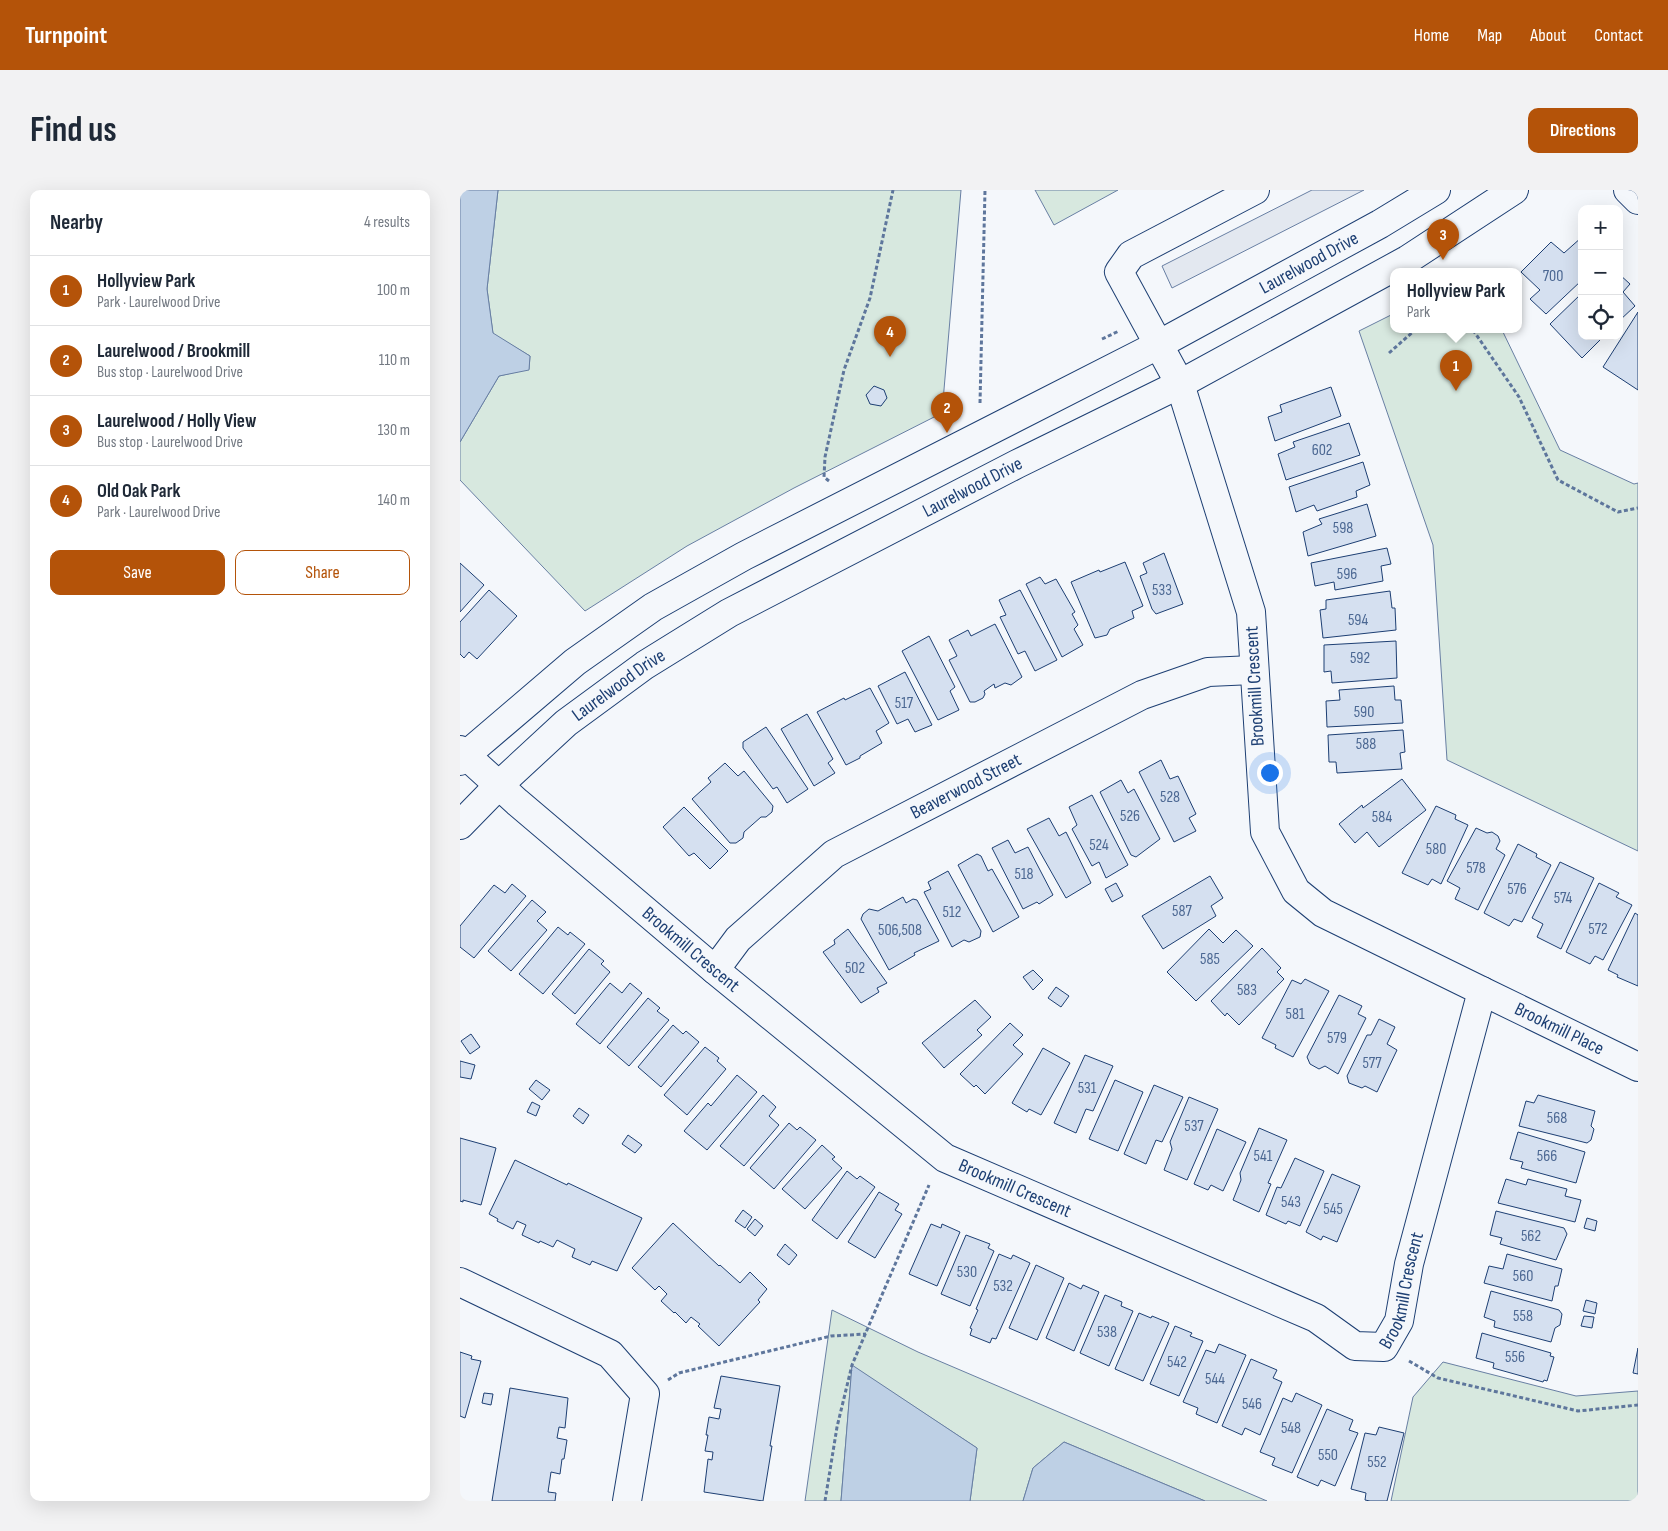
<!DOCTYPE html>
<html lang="en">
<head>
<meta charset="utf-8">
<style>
	body { margin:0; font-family:"Sofia Sans Condensed",sans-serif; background:#f2f2f3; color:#1f2937 }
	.controls { position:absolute; right:15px; top:15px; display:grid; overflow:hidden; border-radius:10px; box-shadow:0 5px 20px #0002 }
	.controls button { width:45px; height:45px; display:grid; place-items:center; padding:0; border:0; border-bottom:1px solid #e0e1e3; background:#fff; color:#1f2937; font:25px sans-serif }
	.you { position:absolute; left:809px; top:582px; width:18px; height:18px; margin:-12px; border:4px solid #fff; border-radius:50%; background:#1a73e8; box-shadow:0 0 0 8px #1a73e833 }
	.badge { display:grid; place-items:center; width:32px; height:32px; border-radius:50%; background:#b45309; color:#fff; font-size:16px; font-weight:700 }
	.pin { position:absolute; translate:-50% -41px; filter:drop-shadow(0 1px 2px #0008) }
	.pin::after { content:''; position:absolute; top:26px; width:18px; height:15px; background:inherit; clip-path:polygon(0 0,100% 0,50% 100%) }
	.popup { position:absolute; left:930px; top:78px; width:132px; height:65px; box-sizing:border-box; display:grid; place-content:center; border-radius:10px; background:#fff; filter:drop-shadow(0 1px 4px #0005); font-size:16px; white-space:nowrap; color:#747a83 }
	.popup b { font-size:19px; color:#1f2937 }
	.popup::after { content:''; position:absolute; left:50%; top:100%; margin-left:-10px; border:10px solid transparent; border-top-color:#fff }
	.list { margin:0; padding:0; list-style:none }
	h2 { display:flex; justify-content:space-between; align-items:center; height:65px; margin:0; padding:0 20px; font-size:21px }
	h2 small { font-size:16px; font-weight:400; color:#747a83 }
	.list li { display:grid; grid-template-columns:32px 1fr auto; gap:15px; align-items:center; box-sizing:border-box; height:70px; padding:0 20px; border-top:1px solid #e0e1e3 }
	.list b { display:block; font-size:19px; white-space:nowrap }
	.list p { margin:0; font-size:16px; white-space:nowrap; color:#747a83 }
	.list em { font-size:16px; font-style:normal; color:#747a83 }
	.actions { display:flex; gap:10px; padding:15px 20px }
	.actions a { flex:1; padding:11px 0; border:1px solid #b45309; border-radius:10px; text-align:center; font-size:18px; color:#b45309 }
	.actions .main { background:#b45309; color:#fff }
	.icon { flex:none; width:28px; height:28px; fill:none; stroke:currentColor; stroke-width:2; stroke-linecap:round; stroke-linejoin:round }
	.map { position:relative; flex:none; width:1178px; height:1311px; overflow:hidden; border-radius:10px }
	header { display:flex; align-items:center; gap:30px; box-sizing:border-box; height:70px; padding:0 25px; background:#b45309; color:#fff }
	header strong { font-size:24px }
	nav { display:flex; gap:28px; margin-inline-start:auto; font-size:18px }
	.intro { display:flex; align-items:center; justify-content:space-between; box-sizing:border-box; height:120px; padding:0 30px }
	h1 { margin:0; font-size:35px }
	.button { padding:12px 22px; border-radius:10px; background:#b45309; color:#fff; font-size:18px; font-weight:700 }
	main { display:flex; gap:30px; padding:0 30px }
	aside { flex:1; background:#fff; border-radius:10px; box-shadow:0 5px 20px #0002 }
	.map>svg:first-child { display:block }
</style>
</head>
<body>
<header>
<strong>Turnpoint</strong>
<nav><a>Home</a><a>Map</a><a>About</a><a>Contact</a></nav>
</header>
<div class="intro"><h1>Find us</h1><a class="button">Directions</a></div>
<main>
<aside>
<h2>Nearby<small>4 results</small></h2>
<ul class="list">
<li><span class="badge">1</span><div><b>Hollyview Park</b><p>Park · Laurelwood Drive</p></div><em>100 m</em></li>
<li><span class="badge">2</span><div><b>Laurelwood / Brookmill</b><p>Bus stop · Laurelwood Drive</p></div><em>110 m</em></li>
<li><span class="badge">3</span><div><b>Laurelwood / Holly View</b><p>Bus stop · Laurelwood Drive</p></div><em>130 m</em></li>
<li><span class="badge">4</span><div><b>Old Oak Park</b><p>Park · Laurelwood Drive</p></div><em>140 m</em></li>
</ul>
<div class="actions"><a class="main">Save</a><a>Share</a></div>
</aside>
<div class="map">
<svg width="1178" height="1311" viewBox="0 0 1178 1311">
	<rect width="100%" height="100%" fill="#f4f7fb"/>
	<g fill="#d7e8df" stroke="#687fa3">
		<polygon points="38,0 501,0 482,223 334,298 227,356 125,421 0,290 0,252 39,186 69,179 70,166 33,144 27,99"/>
		<polygon points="575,0 658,0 594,35"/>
		<polygon points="933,124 934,140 1042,140 1100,260 1174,294 1178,293 1178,661 987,570 973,355 899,141"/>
		<polygon points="372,1120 458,1162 807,1311 745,1311 604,1252 573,1278 563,1311 510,1311 517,1258 392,1176 381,1311 345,1311"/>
		<polygon points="983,1172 1116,1206 1178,1201 1178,1311 931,1311 953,1207"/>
	</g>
	<polygon fill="#e3e8f0" stroke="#687fa3" points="852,0 904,0 712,98 702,76"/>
	<g fill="#bed0e5" stroke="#687fa3">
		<polygon points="0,0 38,0 27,99 33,143 70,166 69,180 39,186 0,252"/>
		<polygon points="392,1175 517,1258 510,1311 381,1311"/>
		<polygon points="604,1252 745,1311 563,1311 573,1278"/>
	</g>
	<g fill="#d5e0f0" stroke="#1d3f73">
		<polygon points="1122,47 1122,90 1086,124 1070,109 1080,100 1061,82 1091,52 1104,63"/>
		<polygon points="1159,84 1170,94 1163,102 1175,116 1159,131"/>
		<polygon points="1122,103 1122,146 1144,146 1122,168 1090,134"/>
		<polygon points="1178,122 1178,200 1143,177"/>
		<polygon points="414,196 424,200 427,208 421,216 410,214 406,205"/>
		<polygon points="871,197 881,226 815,251 808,227 822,222 820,215"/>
		<polygon points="889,233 900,265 826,290 818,264 835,257 833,252"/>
		<polygon points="903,272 910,295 896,301 897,307 857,321 854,315 836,322 829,297"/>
		<polygon points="907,314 916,346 848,366 843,342 862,334 859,329"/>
		<polygon points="927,358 931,374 921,376 923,391 875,400 874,392 855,396 851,373"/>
		<polygon points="704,363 723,414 696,424 692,419 680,386 687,383 683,373"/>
		<polygon points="665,372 683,416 672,421 674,428 650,439 647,445 635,448 611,392 639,380 640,382"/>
		<polygon points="0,373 24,395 0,422"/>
		<polygon points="580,387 585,394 596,389 615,422 612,424 618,435 614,439 623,455 602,467 566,394"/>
		<polygon points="29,400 57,426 17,469 9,462 4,468 0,464 0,432"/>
		<polygon points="560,400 597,470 575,481 565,461 558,464 540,427 546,425 539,410"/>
		<polygon points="930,401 932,418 935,418 936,440 863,448 860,420 866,419 866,410"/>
		<polygon points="535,434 562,487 551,495 545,493 535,498 534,494 524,501 525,504 523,508 515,512 510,512 489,470 497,466 489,450 508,440 511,446"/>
		<polygon points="469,446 495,497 490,501 499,520 478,530 442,461"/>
		<polygon points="936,451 937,488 872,493 871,481 864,482 864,455"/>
		<polygon points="445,482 472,535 455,542 448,529 437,534 418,496"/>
		<polygon points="934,496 935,510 941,510 943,533 867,537 866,511 880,510 879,500"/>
		<polygon points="410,498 429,533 416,541 422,553 400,566 400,568 386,575 357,522 384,508 385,510"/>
		<polygon points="347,524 373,569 368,573 375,583 354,596 321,539"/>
		<polygon points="306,537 348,599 327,613 317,597 313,599 283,558 283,552"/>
		<polygon points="943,540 945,562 940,563 942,579 877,583 876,572 869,572 868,545"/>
		<polygon points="701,570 710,589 718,586 736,624 729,628 736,641 714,652 679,582"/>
		<polygon points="265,573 278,586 284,581 313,616 312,622 306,627 301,627 284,642 283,648 276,653 270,653 232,609 251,592 248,588"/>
		<polygon points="942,589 966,620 919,657 907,642 895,653 879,634 902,615 903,618"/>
		<polygon points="661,590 668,603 674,599 700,649 676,667 671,665 640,602"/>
		<polygon points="632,605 668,675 646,688 639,672 632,676 612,639 617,635 609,617"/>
		<polygon points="976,616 996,625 995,629 1008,635 981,694 972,689 968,695 942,683"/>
		<polygon points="224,617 268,661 250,679 234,663 229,666 203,637"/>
		<polygon points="589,628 599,646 606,642 631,693 606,708 567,639"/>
		<polygon points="1016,638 1027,643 1032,642 1038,646 1040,651 1036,659 1045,665 1018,720 995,709 1000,698 987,691"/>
		<polygon points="548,650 555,663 568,657 593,705 579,714 577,712 563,719 532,658"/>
		<polygon points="1058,654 1077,664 1076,667 1091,675 1062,732 1054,729 1049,736 1024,723"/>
		<polygon points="517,664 521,666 528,681 532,679 559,727 533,742 498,675"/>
		<polygon points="1100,672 1134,688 1101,759 1077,747 1083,734 1072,728"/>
		<polygon points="488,681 521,741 520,747 509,752 504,750 492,757 464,702 471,699 468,692"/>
		<polygon points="750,686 763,708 751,716 756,726 703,759 682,726"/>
		<polygon points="656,693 663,706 652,712 645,699"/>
		<polygon points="1139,693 1159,703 1156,707 1172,715 1143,770 1135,766 1130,774 1106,762"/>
		<polygon points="52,694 66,706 14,768 0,757 0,736 34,695 45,703"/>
		<polygon points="443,707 446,713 453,709 457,710 479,751 454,763 455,765 429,780 401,729 403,724 409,719 418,721"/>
		<polygon points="72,710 86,722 77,731 87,740 51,781 28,761"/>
		<polygon points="1175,723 1178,725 1178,796 1157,787 1158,785 1148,780"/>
		<polygon points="98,737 108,745 110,742 125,754 83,804 59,784"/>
		<polygon points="388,739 427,793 417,798 419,802 401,813 363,762 375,754 374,750"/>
		<polygon points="749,739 763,753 776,740 793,756 736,811 707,782"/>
		<polygon points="802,758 821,778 817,782 824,789 779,835 767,823 765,826 751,811"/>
		<polygon points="129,759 144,771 141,774 150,782 115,824 92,804"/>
		<polygon points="573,780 583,790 573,800 563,787"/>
		<polygon points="845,789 869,801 833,867 815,858 816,855 802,848 832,790 841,794"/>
		<polygon points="150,793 162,803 170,793 182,803 140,854 116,834"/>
		<polygon points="596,797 609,806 601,817 588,808"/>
		<polygon points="879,805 902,816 898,824 906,828 878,884 865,876 859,879 850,874 847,867"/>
		<polygon points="188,808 200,818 197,821 209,830 169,876 147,857"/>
		<polygon points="515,810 531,827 517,840 522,845 484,878 462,853"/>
		<polygon points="919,829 935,837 927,854 937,860 917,902 905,896 902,898 889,893 887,886 907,845 911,845"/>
		<polygon points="550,833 563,845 553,855 563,864 525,904 516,895 514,897 500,884"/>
		<polygon points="213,835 223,844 226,841 239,852 201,897 178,877"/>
		<polygon points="11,844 20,857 10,864 1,851"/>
		<polygon points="245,857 259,868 257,871 266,879 227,925 204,905"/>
		<polygon points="583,858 610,873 581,925 569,919 567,922 552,913"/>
		<polygon points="625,865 653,876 633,921 626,919 616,943 594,933"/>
		<polygon points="0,871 15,875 11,889 0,887"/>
		<polygon points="277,885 297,902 247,960 224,941 248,913 251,916"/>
		<polygon points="76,890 90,900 82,910 69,899"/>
		<polygon points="655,890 683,902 658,961 629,949"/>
		<polygon points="694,895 723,907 702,952 696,950 686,974 664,964"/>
		<polygon points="303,905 316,917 309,926 319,935 284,976 260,956"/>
		<polygon points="1078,905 1135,921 1131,936 1134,939 1131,950 1127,953 1059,936 1066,911 1074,913"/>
		<polygon points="729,907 758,919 727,990 704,980 712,959 710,952"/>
		<polygon points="72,912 80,916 76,926 67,922"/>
		<polygon points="119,918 129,925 123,934 113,926"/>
		<polygon points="329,933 337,940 340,937 356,950 314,999 290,978"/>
		<polygon points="799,938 827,950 808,993 811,994 799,1022 773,1010 781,990 780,983"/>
		<polygon points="757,939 786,952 763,1001 751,995 748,1000 734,994"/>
		<polygon points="1058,942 1125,962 1116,993 1061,978 1063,972 1050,969"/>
		<polygon points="168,945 182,955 175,963 162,954"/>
		<polygon points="0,948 36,958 21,1015 3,1010 3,1012 0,1011"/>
		<polygon points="362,955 375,967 372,969 382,978 345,1019 322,999"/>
		<polygon points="835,968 864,981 840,1036 828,1031 826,1034 806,1025 817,997 821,998"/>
		<polygon points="55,970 107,995 108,993 182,1028 157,1081 132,1071 130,1075 112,1067 115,1059 97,1050 93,1057 80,1051 79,1053 62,1045 66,1035 57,1031 53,1039 37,1031 38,1029 29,1024"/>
		<polygon points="387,981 397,989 400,986 415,997 377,1049 352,1030"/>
		<polygon points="872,984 900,996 877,1052 863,1046 861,1050 846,1042"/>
		<polygon points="1046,989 1066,995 1068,989 1107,999 1105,1006 1121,1010 1115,1032 1038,1013"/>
		<polygon points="419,1002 439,1014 435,1020 442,1024 415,1068 388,1052"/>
		<polygon points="283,1020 292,1027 285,1038 275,1031"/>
		<polygon points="1036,1021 1104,1038 1107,1044 1096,1070 1040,1054 1042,1048 1030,1045"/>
		<polygon points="1127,1028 1137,1031 1135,1041 1124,1038"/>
		<polygon points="295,1029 303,1036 295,1046 287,1039"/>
		<polygon points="213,1033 259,1076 260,1075 280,1093 290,1082 307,1099 298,1110 300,1112 259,1156 238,1136 240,1134 231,1127 226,1133 215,1122 214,1123 201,1111 207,1104 199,1096 195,1100 172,1078"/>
		<polygon points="471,1034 481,1038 482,1034 500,1042 477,1096 449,1084"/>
		<polygon points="506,1045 530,1054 528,1058 534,1061 510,1116 481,1104"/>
		<polygon points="325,1054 337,1065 329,1075 317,1065"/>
		<polygon points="539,1064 551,1069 553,1065 570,1073 536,1149 532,1148 530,1153 510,1145 512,1139 510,1138 518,1120 516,1119"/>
		<polygon points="1047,1064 1102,1079 1098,1096 1095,1096 1092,1111 1024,1093 1029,1076 1043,1079"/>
		<polygon points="576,1075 604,1088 577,1150 549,1138"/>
		<polygon points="609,1093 621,1099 623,1095 639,1102 614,1161 586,1148"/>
		<polygon points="1031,1101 1099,1120 1102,1124 1100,1135 1095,1138 1091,1152 1034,1137 1035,1131 1024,1127"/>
		<polygon points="645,1105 662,1112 661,1116 673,1121 649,1176 620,1163"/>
		<polygon points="1126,1110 1137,1113 1135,1124 1123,1121"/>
		<polygon points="679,1123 691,1128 692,1126 709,1133 683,1191 655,1179"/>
		<polygon points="1124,1126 1134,1127 1132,1138 1121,1136"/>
		<polygon points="715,1136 732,1143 730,1146 743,1151 719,1206 690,1194"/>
		<polygon points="1022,1143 1091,1163 1090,1166 1094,1167 1087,1191 1084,1190 1083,1192 1033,1178 1034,1173 1016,1168"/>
		<polygon points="759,1154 786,1165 757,1233 736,1224 738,1218 723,1212 746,1160 755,1163"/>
		<polygon points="1178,1158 1178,1184 1173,1183"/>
		<polygon points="0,1162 12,1166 11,1169 21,1171 5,1228 0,1226"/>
		<polygon points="791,1169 817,1180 813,1188 822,1192 800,1245 785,1238 782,1245 762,1236"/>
		<polygon points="261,1186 320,1196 310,1256 312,1256 303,1311 244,1302 248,1269 252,1270 253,1262 245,1261 248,1245 246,1245 249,1227 259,1229 261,1219 254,1218"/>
		<polygon points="50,1198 108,1208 105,1238 99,1237 97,1248 107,1250 104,1269 102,1269 100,1284 91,1282 88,1302 96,1303 95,1311 32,1311"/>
		<polygon points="24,1203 33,1204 31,1215 22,1213"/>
		<polygon points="836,1203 862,1215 832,1283 812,1275 815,1268 800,1262 823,1208 832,1212"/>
		<polygon points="867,1219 893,1230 889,1240 898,1243 875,1296 861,1290 858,1296 837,1287"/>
		<polygon points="919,1237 944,1243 927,1311 910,1311 905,1310 906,1303 891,1299 905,1243 916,1245"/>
	</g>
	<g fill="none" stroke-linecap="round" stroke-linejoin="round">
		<defs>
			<g id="minor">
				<polyline points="1168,0 1178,10"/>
				<path id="s1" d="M0 560 57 612 255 780 485 968 856 1128 895 1156 924 1157 939 1131 949 1074 1022 801 863 723 836 701 805 642 791 422 720 194 659 82 671 65 795 0"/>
				<path id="s2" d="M0 571 6 565 115 472 193 417 284 366 698 155 920 34 976 0"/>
				<path id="s3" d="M0 635 39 595 106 533 185 475 269 423 557 274 720 194 947 70 1054 0"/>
				<path id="s4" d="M255 780 278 749 374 664 682 505 748 482 793 480"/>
				<path id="s5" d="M1022 801 1178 877"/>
				<polyline points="0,1092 150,1164 185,1204 167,1311"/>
			</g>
		</defs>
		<use href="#minor" stroke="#1d3f73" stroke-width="30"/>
		<g stroke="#5e769c" stroke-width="3" stroke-dasharray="4 2.5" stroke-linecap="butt">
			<polyline points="1013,140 1059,207 1098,290 1158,322 1178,318"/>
			<polyline points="642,149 659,141"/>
			<polyline points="929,163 955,140"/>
			<polyline points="520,213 525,0"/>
			<polyline points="369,291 364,287 365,267 384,180 410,108 433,0"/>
			<polyline points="949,1171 978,1188 1118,1221 1178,1215"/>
			<polyline points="208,1190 219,1183 371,1146 406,1144"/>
			<polyline points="365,1311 377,1237 392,1175 469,995"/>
		</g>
		<use href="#minor" stroke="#f4f7fb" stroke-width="28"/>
	</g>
	<g text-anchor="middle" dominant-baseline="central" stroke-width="4" stroke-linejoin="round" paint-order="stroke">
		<g font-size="16" fill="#4b6792">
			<text x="1093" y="86">700</text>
			<text x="862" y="260">602</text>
			<text x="883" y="338">598</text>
			<text x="887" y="384">596</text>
			<text x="702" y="400">533</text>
			<text x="898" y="430">594</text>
			<text x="900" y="468">592</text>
			<text x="444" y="513">517</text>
			<text x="904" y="522">590</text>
			<text x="906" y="554">588</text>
			<text x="710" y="607">528</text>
			<text x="670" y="626">526</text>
			<text x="922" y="627">584</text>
			<text x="639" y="655">524</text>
			<text x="976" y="659">580</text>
			<text x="1016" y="678">578</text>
			<text x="564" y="684">518</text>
			<text x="1057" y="699">576</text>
			<text x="1103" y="708">574</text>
			<text x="722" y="721">587</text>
			<text x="492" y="722">512</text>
			<text x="1138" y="739">572</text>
			<text x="440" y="740">506,508</text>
			<text x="750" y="769">585</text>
			<text x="395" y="778">502</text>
			<text x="787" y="800">583</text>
			<text x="835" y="824">581</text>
			<text x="877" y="848">579</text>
			<text x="912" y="873">577</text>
			<text x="627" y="898">531</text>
			<text x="1097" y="928">568</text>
			<text x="734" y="936">537</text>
			<text x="803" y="966">541</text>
			<text x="1087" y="966">566</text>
			<text x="831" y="1012">543</text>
			<text x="873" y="1019">545</text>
			<text x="1071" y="1046">562</text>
			<text x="507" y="1082">530</text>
			<text x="1063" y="1086">560</text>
			<text x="543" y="1096">532</text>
			<text x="1063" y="1126">558</text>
			<text x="647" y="1142">538</text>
			<text x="1055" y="1167">556</text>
			<text x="717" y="1172">542</text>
			<text x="755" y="1189">544</text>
			<text x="792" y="1214">546</text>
			<text x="831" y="1238">548</text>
			<text x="868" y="1265">550</text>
			<text x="917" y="1272">552</text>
		</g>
		<g font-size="19" fill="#1d3f73" stroke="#f4f7fb">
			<text stroke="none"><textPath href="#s2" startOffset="988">Laurelwood Drive</textPath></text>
			<text stroke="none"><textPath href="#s3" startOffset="618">Laurelwood Drive</textPath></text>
			<text stroke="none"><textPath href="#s3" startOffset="212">Laurelwood Drive</textPath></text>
			<text transform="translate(795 496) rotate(-93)">Brookmill Crescent</text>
			<text stroke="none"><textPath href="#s4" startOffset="315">Beaverwood Street</textPath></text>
			<text stroke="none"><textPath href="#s1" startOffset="305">Brookmill Crescent</textPath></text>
			<text stroke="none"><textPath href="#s5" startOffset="86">Brookmill Place</textPath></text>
			<text stroke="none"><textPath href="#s1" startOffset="710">Brookmill Crescent</textPath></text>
			<text stroke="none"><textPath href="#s1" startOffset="1175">Brookmill Crescent</textPath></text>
		</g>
	</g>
</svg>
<div class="controls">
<button>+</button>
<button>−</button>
<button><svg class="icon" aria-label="locate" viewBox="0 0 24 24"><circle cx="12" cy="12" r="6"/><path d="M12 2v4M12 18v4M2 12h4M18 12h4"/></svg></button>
</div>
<div class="you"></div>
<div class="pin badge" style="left:996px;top:201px">1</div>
<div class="popup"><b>Hollyview Park</b>Park</div>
<div class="pin badge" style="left:487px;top:243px">2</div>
<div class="pin badge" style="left:983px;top:70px">3</div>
<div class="pin badge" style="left:430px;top:167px">4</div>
</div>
</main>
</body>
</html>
